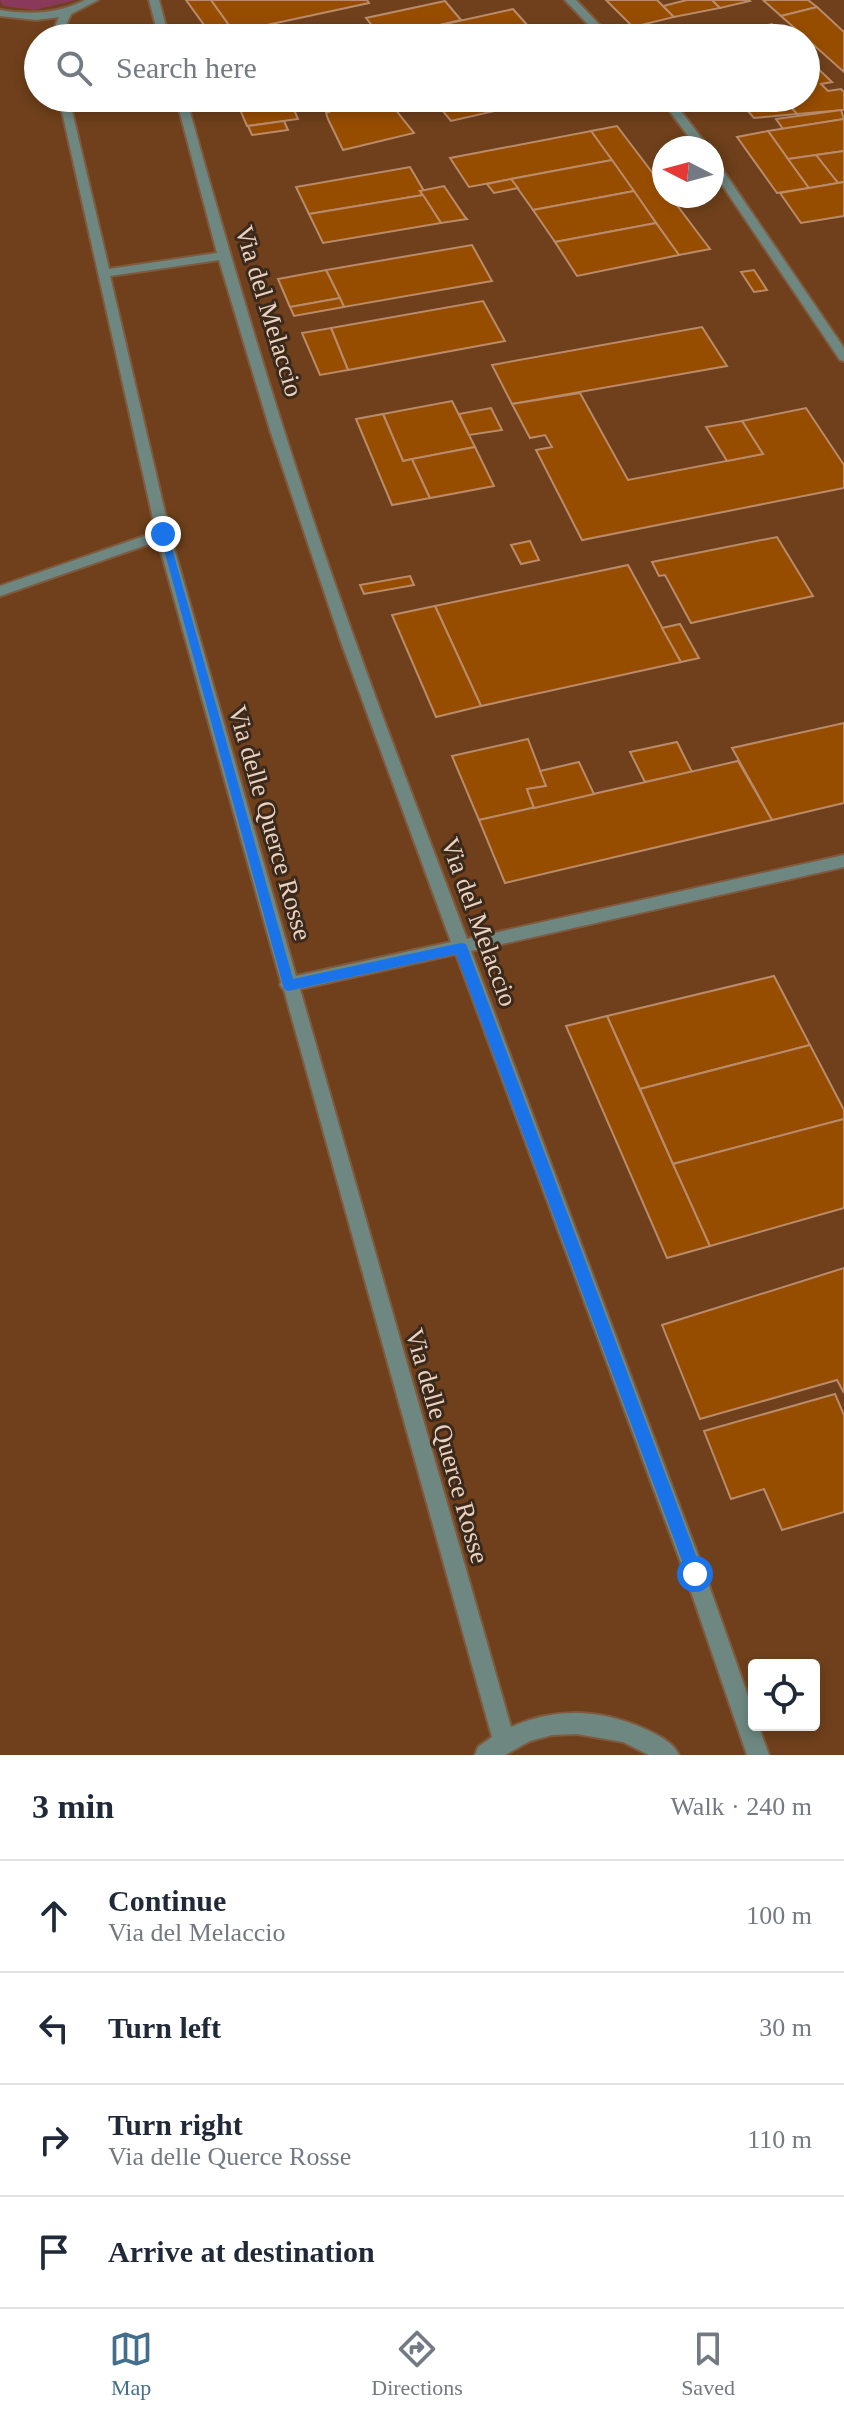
<!DOCTYPE html>
<html lang="en">
<head>
<meta charset="utf-8">
<style>
	body { margin:0; font-family:Georgia,serif; background:#f6f6f7; color:#1f2937 }
	.controls { position:absolute; right:24px; bottom:24px; display:grid; overflow:hidden; border-radius:8px; box-shadow:0 4px 12px #0003 }
	.controls button { width:72px; height:72px; display:grid; place-items:center; padding:0; border:0; border-bottom:2px solid #e0e1e3; background:#fff; color:#1f2937; font:40px sans-serif }
	.compass { position:absolute; left:652px; top:136px; width:72px; height:72px; border-radius:50%; background:#fff; box-shadow:0 4px 12px #0003; rotate:276deg }
	.stop { position:absolute; width:24px; height:24px; margin:-18px; border:6px solid #1a73e8; border-radius:50%; background:#fff }
	.stop.end { background:#1a73e8; border-color:#fff; box-shadow:0 2px 8px #0008 }
	.list { margin:0; padding:0; list-style:none }
	h2 { display:flex; justify-content:space-between; align-items:center; height:104px; margin:0; padding:0 32px; font-size:34px }
	h2 small { font-size:26px; font-weight:400; color:#747a83 }
	.list li { display:grid; grid-template-columns:52px 1fr auto; gap:24px; align-items:center; box-sizing:border-box; height:112px; padding:0 32px; border-top:2px solid #e0e1e3 }
	.list b { display:block; font-size:30px; white-space:nowrap }
	.list p { margin:0; font-size:26px; white-space:nowrap; color:#747a83 }
	.list em { font-size:26px; font-style:normal; color:#747a83 }
	.icon { flex:none; width:44px; height:44px; fill:none; stroke:currentColor; stroke-width:2; stroke-linecap:round; stroke-linejoin:round }
	.map { position:relative; flex:none; width:844px; height:1755px; overflow:hidden }
	.search { position:absolute; background:#fff; box-shadow:0 4px 12px #0003; left:24px; right:24px; top:24px; height:88px; display:flex; align-items:center; gap:20px; box-sizing:border-box; padding:0 28px; border-radius:44px; color:#747a83; font-size:30px }
	.sheet { height:552px; background:#fff }
	nav { display:flex; justify-content:space-around; align-items:center; box-sizing:border-box; height:112px; border-top:2px solid #e0e1e3; background:#fff; font-size:22px; color:#747a83 }
	nav a { display:grid; justify-items:center; gap:4px }
	nav .on { color:#436e8c }
	.map>svg:first-child { display:block }
</style>
</head>
<body>
<div class="map">
<svg width="844" height="1755" viewBox="0 0 844 1755">
	<rect width="100%" height="100%" fill="#643c1d"/>
	<path fill="#6f401b" fill-rule="evenodd" d="M0 0H844V1755H0ZM38 38H806V98H38ZM664 148H712V196H664ZM754 1665H814V1725H754Z"/>
	<polygon fill="#8a395b" points="0,0 76,0 35,10 3,6"/>
	<g fill="#974d00" stroke="#b98b6b" stroke-width="2">
		<polygon points="186,0 211,0 234,32 212,36"/>
		<polygon points="211,0 367,0 369,3 234,32"/>
		<polygon points="606,0 657,0 674,17 633,27"/>
		<polygon points="687,0 712,0 720,8 674,17 663,6"/>
		<polygon points="712,0 749,0 750,1 720,8"/>
		<polygon points="763,0 808,0 817,7 781,16"/>
		<polygon points="445,1 461,20 382,38 366,18"/>
		<polygon points="817,7 844,32 844,72 781,16"/>
		<polygon points="513,9 536,35 523,38 382,38"/>
		<polygon points="772,24 787,38 707,38"/>
		<polygon points="806,57 832,82 821,84 828,91 841,89 844,92 844,110 797,114 783,98 806,98"/>
		<polygon points="235,98 289,98 298,119 247,126"/>
		<polygon points="317,98 386,98 414,133 343,150 328,119 326,113 329,112"/>
		<polygon points="432,98 551,98 451,121"/>
		<polygon points="758,98 783,98 797,114 754,118 740,102"/>
		<polygon points="841,110 844,119 783,129 776,119"/>
		<polygon points="844,119 844,151 788,159 768,131"/>
		<polygon points="284,121 288,130 252,135 248,126"/>
		<polygon points="617,126 664,188 664,196 670,196 710,249 679,255 591,131"/>
		<polygon points="591,131 612,160 469,187 450,158"/>
		<polygon points="768,131 788,159 809,188 777,193 737,137"/>
		<polygon points="844,151 844,182 838,183 816,155"/>
		<polygon points="816,155 838,183 809,188 788,159"/>
		<polygon points="612,160 634,191 533,210 511,179"/>
		<polygon points="410,167 424,191 420,191 423,195 309,214 296,187"/>
		<polygon points="511,179 518,188 494,193 487,184"/>
		<polygon points="844,182 844,216 801,223 780,193"/>
		<polygon points="444,186 465,217 467,219 441,223 420,191"/>
		<polygon points="634,191 656,223 555,242 533,210"/>
		<polygon points="423,195 441,223 323,243 309,214"/>
		<polygon points="656,223 679,255 577,276 555,242"/>
		<polygon points="472,245 492,281 344,307 326,270"/>
		<polygon points="326,270 340,298 290,307 278,279"/>
		<polygon points="754,270 767,290 754,292 741,272"/>
		<polygon points="340,298 344,307 294,316 290,307"/>
		<polygon points="483,301 505,341 348,370 331,328"/>
		<polygon points="702,327 727,366 512,404 492,365"/>
		<polygon points="331,328 348,370 320,375 302,333"/>
		<polygon points="580,393 628,480 763,454 742,421 806,408 844,465 844,488 582,540 536,450 552,447 545,435 530,438 512,404"/>
		<polygon points="452,401 475,447 403,461 383,414"/>
		<polygon points="491,408 502,430 469,435 459,414"/>
		<polygon points="383,414 403,461 412,459 430,498 392,505 356,419"/>
		<polygon points="742,421 763,454 727,461 706,427"/>
		<polygon points="475,447 494,486 430,498 412,459"/>
		<polygon points="777,537 813,596 691,623 665,575 659,576 652,562"/>
		<polygon points="530,541 539,560 521,564 511,545"/>
		<polygon points="628,565 681,662 481,706 435,606"/>
		<polygon points="410,576 414,585 364,594 360,585"/>
		<polygon points="435,606 481,706 436,717 392,615"/>
		<polygon points="680,624 699,658 681,662 662,628"/>
		<polygon points="844,723 844,803 772,820 732,748"/>
		<polygon points="528,739 546,786 527,789 534,808 479,820 452,756"/>
		<polygon points="677,742 692,772 645,782 630,752"/>
		<polygon points="738,761 772,820 505,883 479,820"/>
		<polygon points="579,762 594,794 534,808 527,789 546,786 540,771"/>
		<polygon points="774,976 810,1045 640,1089 607,1016"/>
		<polygon points="607,1016 673,1164 710,1246 667,1258 566,1026"/>
		<polygon points="810,1045 844,1110 844,1119 673,1164 640,1089"/>
		<polygon points="844,1119 844,1208 710,1246 673,1164"/>
		<polygon points="844,1268 844,1393 837,1380 700,1419 662,1325"/>
		<polygon points="835,1394 844,1415 844,1512 782,1530 764,1489 731,1499 704,1431"/>
	</g>
	<g fill="none" stroke-linecap="round" stroke-linejoin="round">
		<defs>
			<g id="street">
				<path d="M85 0H98L71 14 60 38H50L59 17 36 20 0 16V10C30 15 58 14 85 0Z"/>
				<polygon points="149,0 159,0 169,38 159,38"/>
				<polygon points="565,0 576,0 612,38 601,38"/>
				<path d="M59 98H69L109 269 217 253 176 98H186C237 281 291 464 356 643 391 742 430 840 467 939L844 855V867L471 951 705 1574 754 1713V1725H758L769 1755H747L685 1574 456 954 300 989 511 1727C556 1707 600 1709 645 1729 658 1735 673 1742 679 1755H649L623 1742 577 1734 552 1735 530 1741 505 1755H475L478 1747 492 1737 284 990 280 985 281 982 158 541 0 596V586L156 532ZM219 260 270 430 341 642 451 942 296 976 170 534 110 276Z"/>
				<polygon points="660,98 671,98 709,148 697,148"/>
				<polygon points="712,159 716,160 844,348 844,361 840,360 712,170"/>
			</g>
		</defs>
		<use href="#street" stroke="#7f5a3e" stroke-width="4"/>
		<use href="#street" fill="#6e8881" fill-rule="evenodd"/>
	</g>
	<polygon fill="#1a73e8" points="159,531 168,534 293,979 461,943 466,944 703,1574 701,1580 695,1582 689,1580 687,1574 456,954 288,991 284,989"/>
	<g text-anchor="middle" dominant-baseline="central" stroke-width="6" stroke-linejoin="round" paint-order="stroke">
		<g font-size="26" fill="#ead2c1" stroke="#3b291b">
			<text transform="translate(269 311) rotate(73)">Via del Melaccio</text>
			<text transform="translate(270 823) rotate(74)">Via delle Querce Rosse</text>
			<text transform="translate(479 922) rotate(70)">Via del Melaccio</text>
			<text transform="translate(447 1446) rotate(74)">Via delle Querce Rosse</text>
		</g>
	</g>
</svg>
<div class="controls">
<button><svg class="icon" aria-label="locate" viewBox="0 0 24 24"><circle cx="12" cy="12" r="6"/><path d="M12 2v4M12 18v4M2 12h4M18 12h4"/></svg></button>
</div>
<svg class="compass" viewBox="-18 -18 36 36"><path d="M0-13l5 13h-10z" fill="#e53935"/><path d="M0 13l5-13h-10z" fill="#747a83"/></svg>
<div class="stop" style="left:695px;top:1574px"></div>
<div class="stop end" style="left:163px;top:534px"></div>
<div class="search"><svg class="icon" aria-label="search" viewBox="0 0 24 24"><circle cx="10" cy="10" r="6"/><path d="M15 15l6 6"/></svg>Search here</div>
</div>
<section class="sheet">
<h2>3 min<small>Walk · 240 m</small></h2>
<ul class="list">
<li><svg class="icon" aria-label="ahead" viewBox="0 0 24 24"><path d="M12 20V5M6 11l6-6 6 6"/></svg><div><b>Continue</b><p>Via del Melaccio</p></div><em>100 m</em></li>
<li><svg class="icon" aria-label="left" viewBox="0 0 24 24"><path d="M17 20v-9H6M10 6l-5 5 5 5"/></svg><div><b>Turn left</b></div><em>30 m</em></li>
<li><svg class="icon" aria-label="right" viewBox="0 0 24 24"><path d="M7 20v-9h11M14 6l5 5-5 5"/></svg><div><b>Turn right</b><p>Via delle Querce Rosse</p></div><em>110 m</em></li>
<li><svg class="icon" aria-label="arrive" viewBox="0 0 24 24"><path d="M6 21V4h12l-3 4 3 4H6"/></svg><div><b>Arrive at destination</b></div></li>
</ul>
</section>
<nav>
<a class="on"><svg class="icon" aria-label="map" viewBox="0 0 24 24"><path d="M3 6l6-2 6 2 6-2v14l-6 2-6-2-6 2zM9 4v14M15 6v14"/></svg>Map</a>
<a><svg class="icon" aria-label="directions" viewBox="0 0 24 24"><path d="M12 3l9 9-9 9-9-9zM9 14v-3h6M13 9l2 2-2 2"/></svg>Directions</a>
<a><svg class="icon" aria-label="saved" viewBox="0 0 24 24"><path d="M7 4h10v16l-5-4-5 4z"/></svg>Saved</a>
</nav>
</body>
</html>
